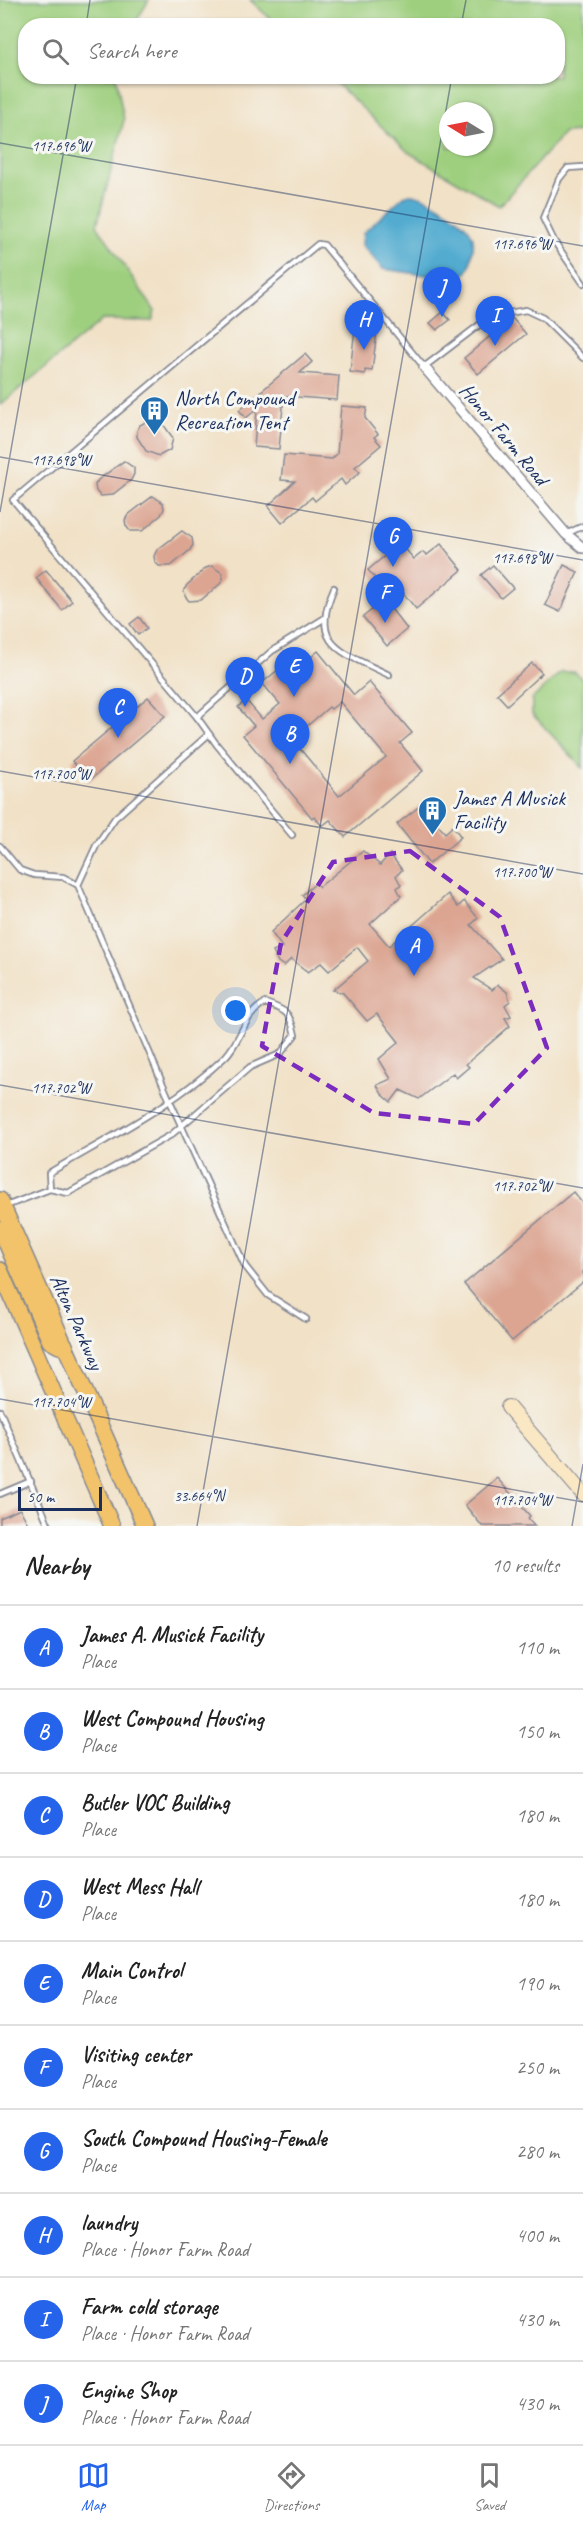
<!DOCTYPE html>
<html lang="en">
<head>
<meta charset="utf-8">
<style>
	body { margin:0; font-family:Caveat,sans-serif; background:#f6f6f6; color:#222 }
	.compass { position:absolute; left:439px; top:102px; width:54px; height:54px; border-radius:50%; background:#fff; box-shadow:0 2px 4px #0004; rotate:280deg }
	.scale { position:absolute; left:18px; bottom:15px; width:84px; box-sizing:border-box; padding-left:6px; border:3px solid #1b2f5e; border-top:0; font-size:16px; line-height:21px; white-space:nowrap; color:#1b2f5e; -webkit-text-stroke:4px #f6f6f2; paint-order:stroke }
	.you { position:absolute; left:236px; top:1011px; width:21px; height:21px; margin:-15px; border:4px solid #fff; border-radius:50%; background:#1a73e8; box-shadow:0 0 0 9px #1a73e833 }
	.badge { display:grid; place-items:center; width:39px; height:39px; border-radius:50%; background:#2563eb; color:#fff; font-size:20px; font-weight:700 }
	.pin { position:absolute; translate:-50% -50px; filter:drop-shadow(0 2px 3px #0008) }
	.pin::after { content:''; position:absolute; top:32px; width:21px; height:18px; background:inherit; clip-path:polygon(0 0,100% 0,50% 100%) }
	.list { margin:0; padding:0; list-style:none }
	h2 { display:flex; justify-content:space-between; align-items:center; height:78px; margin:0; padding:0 24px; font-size:26px }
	h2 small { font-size:20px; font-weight:400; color:#767676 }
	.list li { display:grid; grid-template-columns:39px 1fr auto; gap:18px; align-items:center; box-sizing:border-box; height:84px; padding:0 24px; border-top:2px solid #e0e0e0 }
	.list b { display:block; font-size:22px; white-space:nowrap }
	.list p { margin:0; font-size:20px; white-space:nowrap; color:#767676 }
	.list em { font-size:20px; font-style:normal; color:#767676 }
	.icon { flex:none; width:33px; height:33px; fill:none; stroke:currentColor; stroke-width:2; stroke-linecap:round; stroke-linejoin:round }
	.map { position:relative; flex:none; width:583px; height:1526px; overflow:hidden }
	.search { position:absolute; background:#fff; box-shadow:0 2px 4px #0004; left:18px; right:18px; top:18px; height:66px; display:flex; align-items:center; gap:15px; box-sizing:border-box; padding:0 21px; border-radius:24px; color:#767676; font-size:22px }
	.sheet { height:918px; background:#fff }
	nav { display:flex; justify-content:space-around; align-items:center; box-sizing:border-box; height:84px; border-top:2px solid #e0e0e0; background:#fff; font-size:16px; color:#767676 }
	nav a { display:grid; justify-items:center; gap:3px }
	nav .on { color:#2563eb }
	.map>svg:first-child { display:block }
</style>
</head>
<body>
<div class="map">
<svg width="583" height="1526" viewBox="0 0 583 1526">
	<rect width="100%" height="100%" fill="#f6f6f2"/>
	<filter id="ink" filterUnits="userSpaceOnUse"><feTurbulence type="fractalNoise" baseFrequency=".0167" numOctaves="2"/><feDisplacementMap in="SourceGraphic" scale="12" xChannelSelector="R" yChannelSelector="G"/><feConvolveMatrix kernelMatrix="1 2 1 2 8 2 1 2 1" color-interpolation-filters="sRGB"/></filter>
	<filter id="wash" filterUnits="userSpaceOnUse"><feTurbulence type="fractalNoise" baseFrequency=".008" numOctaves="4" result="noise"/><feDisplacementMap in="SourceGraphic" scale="24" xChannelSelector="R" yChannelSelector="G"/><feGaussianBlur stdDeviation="1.35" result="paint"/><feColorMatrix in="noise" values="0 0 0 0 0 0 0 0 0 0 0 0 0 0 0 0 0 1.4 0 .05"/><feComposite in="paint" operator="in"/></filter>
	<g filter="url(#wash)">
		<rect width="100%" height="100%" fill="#f1e1c6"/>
		<g fill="#9ecf7e" stroke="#5c7f6e" stroke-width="1.5" fill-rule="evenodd">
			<polygon points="0,0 149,0 134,25 26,26 26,76 116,77 124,120 97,225 155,311 152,321 102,320 0,405"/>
			<path d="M250 0H583V132L564 133 499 206 408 152 330 77 558 76V26L277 25ZM448 111H484V147H448Z"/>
			<polygon points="561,672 575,672 583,680 583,768 532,714 532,699"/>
		</g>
		<path fill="#52acd0" stroke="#366e97" stroke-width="1.5" d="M410 194C424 194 465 220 471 233 476 241 472 251 471 260 469 272 466 275 454 279L383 269 362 245 363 233 404 196Z"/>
		<g id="blocks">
			<g fill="#dca592" fill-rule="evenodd">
				<polygon points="443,312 450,320 437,330 430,323"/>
				<polygon points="512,318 526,334 478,374 464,358"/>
				<polygon points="355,328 377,331 372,371 365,370 365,374 350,372"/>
				<polygon points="305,354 312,362 300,373 339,376 337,400 284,396 279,449 254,447 257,409 246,418 239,410"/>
				<polygon points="341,406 367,408 365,418 378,434 374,437 381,445 355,467 360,472 345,485 341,479 315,501 312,497 282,523 268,506 295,481 281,480 284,455 332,459 337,454"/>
				<polygon points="151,419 163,424 173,438 170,450 159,456 146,451 137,437 137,431 140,425"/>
				<polygon points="124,461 134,468 134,474 131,480 112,495 100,496 96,491 95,485 98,480"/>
				<polygon points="153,496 163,503 164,509 161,515 142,531 130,531 126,526 125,520 128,515"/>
				<polygon points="182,531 192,538 193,545 190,550 171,566 159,566 155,562 154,556 157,550"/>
				<polygon points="400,543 414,559 423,552 427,555 441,544 462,570 416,609 396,584 387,592 368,570"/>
				<polygon points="493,565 513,588 501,598 481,575"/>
				<polygon points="564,565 578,572 560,612 545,605"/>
				<polygon points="212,566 222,573 223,579 220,584 201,600 189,601 185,596 184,590 187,585 206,568"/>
				<polygon points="46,570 72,601 62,610 36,578"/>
				<polygon points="384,600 407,629 387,646 363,617"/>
				<polygon points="139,617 147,628 138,635 130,624"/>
				<path d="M318 651 354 695 369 682 412 733 400 743 423 771 345 837 330 820 322 826 314 816 312 818 243 735 254 726 238 707 246 700 262 719 280 704 262 683 285 664 293 673ZM340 702 386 757 339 796 292 739 329 707 331 709Z"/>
				<polygon points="532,663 542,673 507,705 497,694"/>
				<polygon points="148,697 165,716 89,781 72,761"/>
				<polygon points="421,805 445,833 453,826 461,837 429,864 397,824"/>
				<polygon points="363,851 380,865 390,854 402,870 396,876 401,885 397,888 401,896 370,924 389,946 448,894 458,907 464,901 478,918 471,925 502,959 474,978 492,990 498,985 507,992 510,1001 505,1005 511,1016 505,1018 510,1026 466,1064 469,1067 456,1078 453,1073 419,1099 400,1090 391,1102 382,1094 377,1085 391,1079 379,1059 399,1042 377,1014 367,1021 343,993 333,990 368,961 357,947 329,971 321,963 308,972 291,959 284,966 278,962 273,952 282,947 271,932 306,899 302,895 316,883 319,887"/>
				<polygon points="573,1192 583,1204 583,1282 512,1341 464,1284"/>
				<polygon points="497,1478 530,1516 528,1518 535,1526 482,1526 465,1505"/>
				<polygon points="20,1509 29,1526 0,1526 0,1518"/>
			</g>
		</g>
	</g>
	<g filter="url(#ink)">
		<use href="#blocks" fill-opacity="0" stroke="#868892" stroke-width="1.5"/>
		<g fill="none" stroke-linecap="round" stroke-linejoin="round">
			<defs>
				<g id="lane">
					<polyline points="583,167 568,168 559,179 543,218 554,241 583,283"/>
					<polyline points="566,534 583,526"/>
					<path d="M334 588C308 647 343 652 389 675"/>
					<polyline points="325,618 272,651 197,717 13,500 318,244 324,245 424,367 491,316 526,310 543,318 583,358"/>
					<polyline points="197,717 217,745 292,835"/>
					<polyline points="209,734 115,818 96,846 78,885 170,1101 245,1266 268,1295 306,1319"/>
					<polyline points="0,846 20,870 34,875 63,877 78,885"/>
					<path d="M6 1206 50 1189 68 1193 171 1135 250 1067 280 1054 295 1035C290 1012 286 1010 265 1003 243 1015 242 1040 225 1057 175 1105 108 1138 49 1173L50 1189"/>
					<polyline points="0,1411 49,1526"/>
					<polyline points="0,1494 31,1481"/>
				</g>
				<polyline id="street" points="424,367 566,534 583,548"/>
				<polyline id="secondary" points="508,1407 583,1494"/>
				<g id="primary">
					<polyline points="0,1200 145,1526"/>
					<polyline points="0,1229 50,1341 59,1346 65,1345"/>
					<polyline points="0,1270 112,1526"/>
				</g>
			</defs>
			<use href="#lane" stroke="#868892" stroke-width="8"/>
			<use href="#street" stroke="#868892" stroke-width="12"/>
			<use href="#secondary" stroke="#868892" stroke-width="16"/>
			<use href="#primary" stroke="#868892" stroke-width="18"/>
			<use href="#lane" stroke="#fff" stroke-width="4.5"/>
			<use href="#street" stroke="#fff" stroke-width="9"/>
			<use href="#secondary" stroke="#fae7c3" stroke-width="14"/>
			<use href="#primary" stroke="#f2c36a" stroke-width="15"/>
		</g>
	</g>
	<path fill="none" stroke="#7b2cbf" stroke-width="4.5" stroke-dasharray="12 8" stroke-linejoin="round" d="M410 851 500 917 547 1048 474 1124 374 1113 262 1046 281 943 333 862Z"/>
	<path fill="none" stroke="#1b2f5e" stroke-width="1.5" stroke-opacity="0.45" d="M86 26 90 0M461 26 466 0M0 143 583 246M0 457 583 560M0 512 77 76M0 771 583 874M0 1085 583 1188M0 1399 583 1502M197 1526 452 76M572 1526 583 1464"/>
	<defs>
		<symbol id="building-pin" viewBox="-11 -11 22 30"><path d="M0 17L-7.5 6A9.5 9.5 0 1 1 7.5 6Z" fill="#1f6fb2" stroke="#f6f6f2"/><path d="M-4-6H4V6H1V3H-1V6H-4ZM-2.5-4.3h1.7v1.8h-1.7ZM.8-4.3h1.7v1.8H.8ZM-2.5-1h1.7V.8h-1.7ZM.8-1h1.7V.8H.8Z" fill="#fff"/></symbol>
	</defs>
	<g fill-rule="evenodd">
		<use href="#building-pin" x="138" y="394" width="33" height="45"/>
		<use href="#building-pin" x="416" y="794" width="33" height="45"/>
	</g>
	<g text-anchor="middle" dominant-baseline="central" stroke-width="6" stroke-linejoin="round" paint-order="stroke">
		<g font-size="21" fill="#1b2f5e" stroke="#f6f6f2" text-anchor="start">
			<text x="175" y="398">North Compound<tspan x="175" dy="24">Recreation Tent</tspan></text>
			<text x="454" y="798">James A Musick<tspan x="454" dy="24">Facility</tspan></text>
		</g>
		<g font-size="21" fill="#1b2f5e" stroke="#f6f6f2">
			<text transform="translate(504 434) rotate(50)">Honor Farm Road</text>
			<text transform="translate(77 1322) rotate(66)">Alton Parkway</text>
		</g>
	</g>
	<g font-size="15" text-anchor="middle" fill="#1b2f5e" stroke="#f6f6f2" stroke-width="6" stroke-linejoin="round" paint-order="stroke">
		<text x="61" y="151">117.696°W</text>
		<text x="522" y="249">117.696°W</text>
		<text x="61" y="465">117.698°W</text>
		<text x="522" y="563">117.698°W</text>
		<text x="61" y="779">117.700°W</text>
		<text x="522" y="877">117.700°W</text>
		<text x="61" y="1093">117.702°W</text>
		<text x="522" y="1191">117.702°W</text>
		<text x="61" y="1407">117.704°W</text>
		<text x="199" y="1501">33.664°N</text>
		<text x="522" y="1505">117.704°W</text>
	</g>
</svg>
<svg class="compass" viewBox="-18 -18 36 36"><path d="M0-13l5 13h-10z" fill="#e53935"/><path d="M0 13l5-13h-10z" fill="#767676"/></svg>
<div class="scale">50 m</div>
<div class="you"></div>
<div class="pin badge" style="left:414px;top:976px">A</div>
<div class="pin badge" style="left:290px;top:764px">B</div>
<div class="pin badge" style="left:118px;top:738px">C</div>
<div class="pin badge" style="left:245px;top:707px">D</div>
<div class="pin badge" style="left:294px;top:697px">E</div>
<div class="pin badge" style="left:385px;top:623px">F</div>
<div class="pin badge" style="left:393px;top:567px">G</div>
<div class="pin badge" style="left:364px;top:350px">H</div>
<div class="pin badge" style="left:495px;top:346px">I</div>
<div class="pin badge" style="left:442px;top:317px">J</div>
<div class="search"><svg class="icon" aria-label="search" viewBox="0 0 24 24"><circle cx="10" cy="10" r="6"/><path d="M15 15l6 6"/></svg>Search here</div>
</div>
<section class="sheet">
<h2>Nearby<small>10 results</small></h2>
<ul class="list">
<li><span class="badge">A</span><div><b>James A. Musick Facility</b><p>Place</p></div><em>110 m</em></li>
<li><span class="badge">B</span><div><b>West Compound Housing</b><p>Place</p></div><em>150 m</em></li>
<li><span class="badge">C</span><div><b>Butler VOC Building</b><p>Place</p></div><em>180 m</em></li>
<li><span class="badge">D</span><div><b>West Mess Hall</b><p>Place</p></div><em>180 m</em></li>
<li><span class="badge">E</span><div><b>Main Control</b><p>Place</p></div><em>190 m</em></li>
<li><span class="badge">F</span><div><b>Visiting center</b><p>Place</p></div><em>250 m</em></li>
<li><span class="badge">G</span><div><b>South Compound Housing-Female</b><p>Place</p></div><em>280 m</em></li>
<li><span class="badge">H</span><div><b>laundry</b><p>Place · Honor Farm Road</p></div><em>400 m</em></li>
<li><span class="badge">I</span><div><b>Farm cold storage</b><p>Place · Honor Farm Road</p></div><em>430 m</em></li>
<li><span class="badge">J</span><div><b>Engine Shop</b><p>Place · Honor Farm Road</p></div><em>430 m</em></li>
</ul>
</section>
<nav>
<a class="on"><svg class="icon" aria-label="map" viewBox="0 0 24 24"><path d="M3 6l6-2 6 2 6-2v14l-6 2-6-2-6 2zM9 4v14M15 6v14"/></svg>Map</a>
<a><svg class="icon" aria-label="directions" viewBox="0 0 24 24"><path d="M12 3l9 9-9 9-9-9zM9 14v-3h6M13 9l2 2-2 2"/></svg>Directions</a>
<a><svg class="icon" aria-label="saved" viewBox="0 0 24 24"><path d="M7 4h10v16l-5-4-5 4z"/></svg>Saved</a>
</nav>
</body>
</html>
